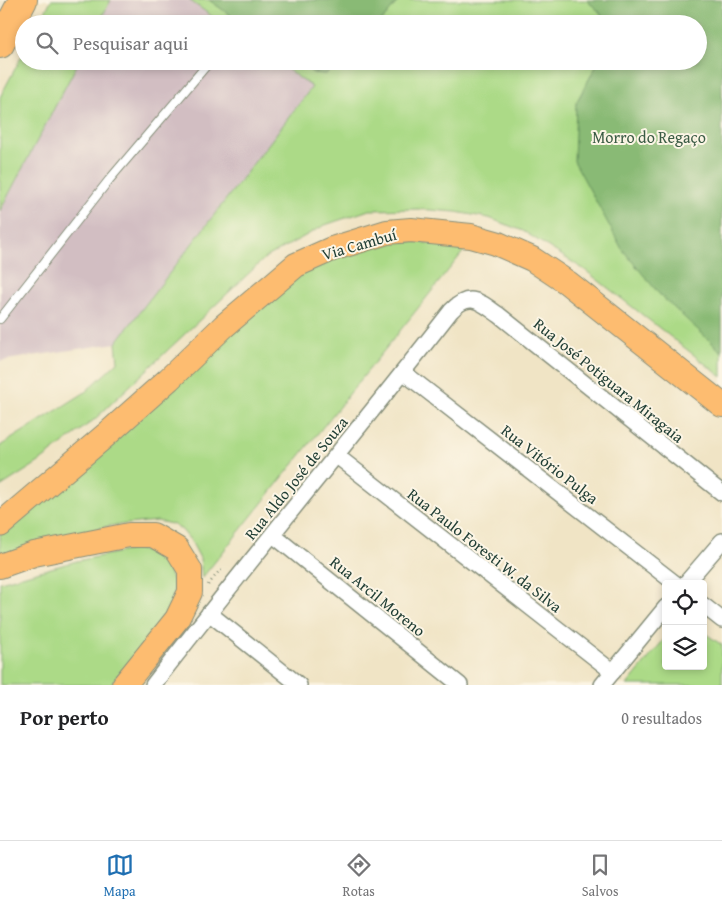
<!DOCTYPE html>
<html lang="pt">
<head>
<meta charset="utf-8">
<style>
	body { margin:0; font-family:"Gentium Book Plus",serif; background:#f2f2f2; color:#202124 }
	.controls { position:absolute; right:15px; bottom:15px; display:grid; overflow:hidden; border-radius:5px; box-shadow:0 2px 8px #0003 }
	.controls button { width:45px; height:45px; display:grid; place-items:center; padding:0; border:0; border-bottom:1px solid #e0e0e0; background:#fff; color:#202124; font:25px sans-serif }
	.list { margin:0; padding:0; list-style:none }
	h2 { display:flex; justify-content:space-between; align-items:center; height:65px; margin:0; padding:0 20px; font-size:21px }
	h2 small { font-size:16px; font-weight:400; color:#757577 }
	.icon { flex:none; width:28px; height:28px; fill:none; stroke:currentColor; stroke-width:2; stroke-linecap:round; stroke-linejoin:round }
	.map { position:relative; flex:none; width:722px; height:685px; overflow:hidden }
	.search { position:absolute; background:#fff; box-shadow:0 2px 8px #0003; left:15px; right:15px; top:15px; height:55px; display:flex; align-items:center; gap:12px; box-sizing:border-box; padding:0 18px; border-radius:28px; color:#757577; font-size:19px }
	.sheet { height:155px; background:#fff }
	nav { display:flex; justify-content:space-around; align-items:center; box-sizing:border-box; height:70px; border-top:1px solid #e0e0e0; background:#fff; font-size:14px; color:#757577 }
	nav a { display:grid; justify-items:center; gap:2px }
	nav .on { color:#1f6fb2 }
	.map>svg:first-child { display:block }
</style>
</head>
<body>
<div class="map">
<svg width="722" height="685" viewBox="0 0 722 685">
	<rect width="100%" height="100%" fill="#fcf5e5"/>
	<filter id="ink" filterUnits="userSpaceOnUse"><feTurbulence type="fractalNoise" baseFrequency=".02" numOctaves="2"/><feDisplacementMap in="SourceGraphic" scale="10" xChannelSelector="R" yChannelSelector="G"/><feConvolveMatrix kernelMatrix="1 2 1 2 8 2 1 2 1" color-interpolation-filters="sRGB"/></filter>
	<filter id="wash" filterUnits="userSpaceOnUse"><feTurbulence type="fractalNoise" baseFrequency=".0096" numOctaves="4" result="noise"/><feDisplacementMap in="SourceGraphic" scale="20" xChannelSelector="R" yChannelSelector="G"/><feGaussianBlur stdDeviation="1.12" result="paint"/><feColorMatrix in="noise" values="0 0 0 0 0 0 0 0 0 0 0 0 0 0 0 0 0 1.4 0 .05"/><feComposite in="paint" operator="in"/></filter>
	<g filter="url(#wash)">
		<rect width="100%" height="100%" fill="#f0e4c5"/>
		<g fill="#d2bec2">
			<polygon points="111,0 189,0 223,24 98,24"/>
			<polygon points="79,61 276,61 312,87 116,343 0,361 0,211"/>
		</g>
		<g fill="#acda87" stroke="#668c5e">
			<polygon points="51,0 111,0 98,24 39,24"/>
			<polygon points="189,0 209,0 243,24 223,24"/>
			<polygon points="399,0 586,0 599,11 606,24 379,24"/>
			<polygon points="24,52 24,61 79,61 0,211 0,97"/>
			<polygon points="276,61 297,61 313,73 326,74 343,61 599,61 576,103 714,344 722,352 722,377 585,270 523,231 489,218 456,212 418,209 369,210 325,225 265,258 95,419 39,462 0,487 0,446 84,393 118,362 116,343 312,87"/>
			<polygon points="387,239 467,247 202,578 200,558 191,541 182,530 172,524 157,521 108,526 0,556 0,534 298,270"/>
			<path d="M136 549C149 551 161 556 167 568 171 575 174 583 174 590 172 616 127 664 110 685H0V582L77 561Z"/>
			<polygon points="703,632 722,645 722,685 627,685 666,637 666,666 703,666"/>
		</g>
		<g fill="#89ba74" stroke="#547c54">
			<polygon points="209,0 399,0 379,24 243,24"/>
			<polygon points="586,0 722,0 722,352 660,295 622,249 574,161 576,103 599,61 698,61 698,24 606,24 599,11"/>
			<polygon points="297,61 343,61 326,74 313,73"/>
		</g>
	</g>
	<g filter="url(#ink)">
		<g fill="none" stroke-linecap="round" stroke-linejoin="round">
			<defs>
				<polyline id="service" points="0,319 109,180 206,66"/>
				<g id="minor">
					<polyline points="403,372 676,584"/>
					<polyline points="337,456 613,672"/>
					<polyline points="273,535 460,685"/>
					<polyline points="685,584 722,541"/>
					<polyline points="703,605 722,620"/>
					<polyline points="209,613 299,685"/>
					<path d="M153 685C250 559 353 437 451 311 470 291 480 302 499 315L722 493"/>
					<polyline points="602,685 666,607"/>
				</g>
				<g id="primary">
					<polyline points="0,525 106,435 169,379 224,326 296,265 332,249 387,232 411,230 471,236 496,243 532,259 568,283 722,405"/>
					<polyline points="0,566 34,554 129,535 153,535 177,549 190,570 190,592 177,619 124,685"/>
				</g>
				<polyline id="motorway" points="0,44 23,0"/>
			</defs>
			<use href="#service" stroke="#88907c" stroke-width="10"/>
			<use href="#minor" stroke="#88907c" stroke-width="18"/>
			<use href="#primary" stroke="#88907c" stroke-width="26"/>
			<use href="#motorway" stroke="#88907c" stroke-width="30"/>
			<polyline stroke="#88907c" stroke-width="2.5" stroke-dasharray="1 4" stroke-linecap="butt" points="208,585 220,570 224,573"/>
			<use href="#service" stroke="#fff" stroke-width="8"/>
			<use href="#minor" stroke="#fff" stroke-width="15"/>
			<use href="#primary" stroke="#fdbc70" stroke-width="24"/>
			<use href="#motorway" stroke="#fdbc70" stroke-width="28"/>
		</g>
	</g>
	<g text-anchor="middle" dominant-baseline="central" stroke-width="4" stroke-linejoin="round" paint-order="stroke">
		<g font-size="16" fill="#3b5c45" stroke="#fcf5e5">
			<text x="649" y="137">Morro do Regaço</text>
		</g>
		<g font-size="16" fill="#1f3d34" stroke="#fcf5e5">
			<text transform="translate(359 244) rotate(-16)">Via Cambuí</text>
			<text transform="translate(609 380) rotate(39)">Rua José Potiguara Miragaia</text>
			<text transform="translate(550 464) rotate(38)">Rua Vitório Pulga</text>
			<text transform="translate(296 478) rotate(-51)">Rua Aldo José de Souza</text>
			<text transform="translate(485 550) rotate(38)">Rua Paulo Foresti W. da Silva</text>
			<text transform="translate(378 596) rotate(39)">Rua Arcil Moreno</text>
		</g>
	</g>
</svg>
<div class="controls">
<button><svg class="icon" aria-label="locate" viewBox="0 0 24 24"><circle cx="12" cy="12" r="6"/><path d="M12 2v4M12 18v4M2 12h4M18 12h4"/></svg></button>
<button><svg class="icon" aria-label="layers" viewBox="0 0 24 24"><path d="M12 4l9 5-9 5-9-5zM3 14l9 5 9-5"/></svg></button>
</div>
<div class="search"><svg class="icon" aria-label="search" viewBox="0 0 24 24"><circle cx="10" cy="10" r="6"/><path d="M15 15l6 6"/></svg>Pesquisar aqui</div>
</div>
<section class="sheet">
<h2>Por perto<small>0 resultados</small></h2>
<ul class="list">
</ul>
</section>
<nav>
<a class="on"><svg class="icon" aria-label="map" viewBox="0 0 24 24"><path d="M3 6l6-2 6 2 6-2v14l-6 2-6-2-6 2zM9 4v14M15 6v14"/></svg>Mapa</a>
<a><svg class="icon" aria-label="directions" viewBox="0 0 24 24"><path d="M12 3l9 9-9 9-9-9zM9 14v-3h6M13 9l2 2-2 2"/></svg>Rotas</a>
<a><svg class="icon" aria-label="saved" viewBox="0 0 24 24"><path d="M7 4h10v16l-5-4-5 4z"/></svg>Salvos</a>
</nav>
</body>
</html>
